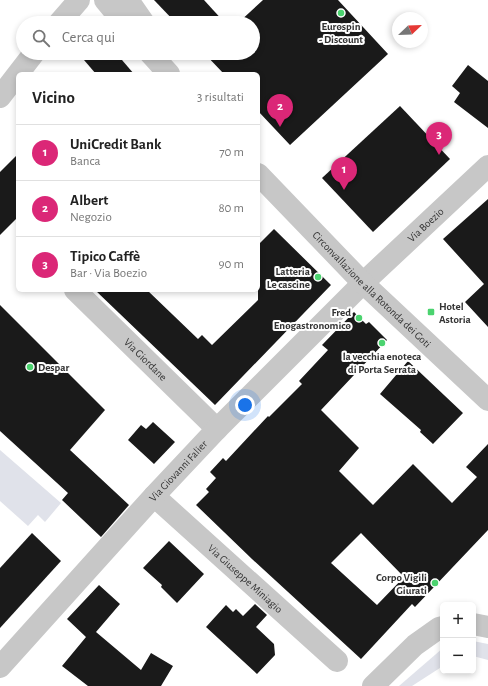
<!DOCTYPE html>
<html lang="it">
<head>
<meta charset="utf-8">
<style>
	body { margin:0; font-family:"Alegreya Sans",sans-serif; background:#f6f6f6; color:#222 }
	.controls { position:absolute; right:12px; bottom:12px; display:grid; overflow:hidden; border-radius:6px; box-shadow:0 2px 6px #0003 }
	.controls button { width:36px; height:36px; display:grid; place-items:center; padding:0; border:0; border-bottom:1px solid #e0e0e0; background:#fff; color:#222; font:20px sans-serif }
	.compass { position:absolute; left:392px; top:12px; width:36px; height:36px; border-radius:50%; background:#fff; box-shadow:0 2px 6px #0003; rotate:67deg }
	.you { position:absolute; left:245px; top:405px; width:14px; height:14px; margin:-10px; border:3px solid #fff; border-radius:50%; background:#1a73e8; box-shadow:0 0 0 6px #1a73e833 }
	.badge { display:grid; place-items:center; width:26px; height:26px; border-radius:50%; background:#db2777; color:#fff; font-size:13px; font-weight:700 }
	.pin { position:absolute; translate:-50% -33px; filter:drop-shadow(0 1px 2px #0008) }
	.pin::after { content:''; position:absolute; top:21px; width:14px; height:12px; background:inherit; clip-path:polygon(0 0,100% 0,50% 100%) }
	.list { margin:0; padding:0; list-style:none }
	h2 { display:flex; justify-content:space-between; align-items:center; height:52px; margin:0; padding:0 16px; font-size:17px }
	h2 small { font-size:13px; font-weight:400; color:#767676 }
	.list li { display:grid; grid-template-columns:26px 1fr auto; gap:12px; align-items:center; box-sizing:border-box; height:56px; padding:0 16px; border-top:1px solid #e0e0e0 }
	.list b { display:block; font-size:15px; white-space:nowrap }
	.list p { margin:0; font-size:13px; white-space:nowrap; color:#767676 }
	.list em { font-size:13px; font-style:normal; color:#767676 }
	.icon { flex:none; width:22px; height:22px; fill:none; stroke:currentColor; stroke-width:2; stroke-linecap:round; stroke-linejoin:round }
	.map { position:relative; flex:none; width:488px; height:686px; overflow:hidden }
	.search { position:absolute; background:#fff; box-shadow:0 2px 6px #0003; left:16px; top:16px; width:244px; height:44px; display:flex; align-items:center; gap:10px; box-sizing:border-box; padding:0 14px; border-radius:22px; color:#767676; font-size:15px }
	.panel { position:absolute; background:#fff; box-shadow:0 2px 6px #0003; left:16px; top:72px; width:244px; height:220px; border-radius:6px }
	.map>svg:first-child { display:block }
</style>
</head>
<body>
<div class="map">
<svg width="488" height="686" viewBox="0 0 488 686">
	<rect width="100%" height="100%" fill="#fff"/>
	<g fill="#e0e2ea">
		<polygon points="0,450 61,503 45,522 38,515 28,526 0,501"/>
		<polygon points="473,641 488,644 488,660 473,656"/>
		<polygon points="443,648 443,666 412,686 399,686"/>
	</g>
	<g fill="#1a1a1a" fill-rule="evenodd">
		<polygon points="154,0 204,0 225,23 176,23"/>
		<polygon points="263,0 338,0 388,54 290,145 258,111 258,74 224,74 204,53 253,53 253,23 238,23"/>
		<polygon points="78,53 116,53 134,74 96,74"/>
		<polygon points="468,65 488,81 488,128 454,102 460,93 452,86"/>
		<polygon points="400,106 450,159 373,232 322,178"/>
		<polygon points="18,154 18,217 0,235 0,172"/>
		<polygon points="488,199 488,327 465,302 484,284 443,239"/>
		<polygon points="274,229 331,285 215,405 95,290 147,290 198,339 202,335 212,345 258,300 258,245"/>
		<polygon points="0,305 105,410 70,450 129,505 101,537 62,500 68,493 0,431"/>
		<path d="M354 312 366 324 369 322 387 340 321 410 359 448 339 471 373 505 413 464 452 503 477 477 466 467 488 444V530L415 607 412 604 361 659 252 559 196 505 209 492 206 489 216 478 210 472 223 458 226 461 268 416 269 417 302 384 299 381 328 350 322 345ZM361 533 404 577 377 605 331 563Z"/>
		<polygon points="408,361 463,413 433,444 420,432 421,430 380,394"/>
		<polygon points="153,422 175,442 154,464 128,440 141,425 146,429"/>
		<polygon points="32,533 61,561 0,628 0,568"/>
		<polygon points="169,541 204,574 177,603 161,587 162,585 143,568"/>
		<polygon points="99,585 120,604 96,632 141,670 151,653 173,666 161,686 88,686 62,666 86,637 67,619"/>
		<polygon points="255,604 267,615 256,627 274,644 275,655 257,674 206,627 226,605 233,612 236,609 243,616"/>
	</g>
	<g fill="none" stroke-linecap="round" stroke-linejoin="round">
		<g stroke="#c7c7c7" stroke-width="22">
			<polyline points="59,23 79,0"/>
			<polyline points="0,97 34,53"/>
			<path id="s1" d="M75 290 217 429"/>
			<path id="s2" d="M154 496 337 661"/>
			<polyline points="473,624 488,627"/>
			<path id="s3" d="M0 667 154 496 217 429 363 283 488 166"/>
			<polyline points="373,686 415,645 439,628 443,627"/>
		</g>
		<g stroke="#c7c7c7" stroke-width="22">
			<polyline points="105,0 124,23"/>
			<polyline points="128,0 144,23"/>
			<polyline points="150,53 169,74"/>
			<path id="s4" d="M258 174 363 283 488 400"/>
		</g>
	</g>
	<g fill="#4bd36f" stroke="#fff" stroke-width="1.5">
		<circle cx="341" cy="13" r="4"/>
		<circle cx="318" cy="277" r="4"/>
		<rect x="427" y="308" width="8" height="8" rx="2"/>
		<circle cx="359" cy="318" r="4"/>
		<circle cx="382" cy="343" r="4"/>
		<circle cx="30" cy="367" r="4"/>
		<circle cx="435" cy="583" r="4"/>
	</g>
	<g text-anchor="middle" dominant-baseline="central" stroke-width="4" stroke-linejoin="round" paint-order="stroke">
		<g font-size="11" font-weight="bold" fill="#333" stroke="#fff" text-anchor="end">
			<text x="341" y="26" text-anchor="middle">Eurospin<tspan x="341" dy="13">- Discount</tspan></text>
			<text x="310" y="271">Latteria<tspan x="310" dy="13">Le cascine</tspan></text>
			<text x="439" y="306" text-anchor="start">Hotel<tspan x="439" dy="13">Astoria</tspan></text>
			<text x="351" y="312">Fred<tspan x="351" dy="13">Enogastronomico</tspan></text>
			<text x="382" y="356" text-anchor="middle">la vecchia enoteca<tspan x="382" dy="13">di Porta Serrata</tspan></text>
			<text x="38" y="367" text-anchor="start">Despar</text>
			<text x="427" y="577">Corpo Vigili<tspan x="427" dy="13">Giurati</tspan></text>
		</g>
		<g font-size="11" fill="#333" stroke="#fff">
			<text stroke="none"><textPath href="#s3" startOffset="614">Via Boezio</textPath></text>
			<text stroke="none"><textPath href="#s4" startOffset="162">Circonvallazione alla Rotonda dei Goti</textPath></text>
			<text stroke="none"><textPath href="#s1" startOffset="99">Via Giordane</textPath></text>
			<text stroke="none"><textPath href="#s3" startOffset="265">Via Giovanni Falier</textPath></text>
			<text stroke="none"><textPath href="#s2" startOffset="123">Via Giuseppe Miniagio</textPath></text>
		</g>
	</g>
</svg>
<div class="controls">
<button>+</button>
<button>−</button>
</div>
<svg class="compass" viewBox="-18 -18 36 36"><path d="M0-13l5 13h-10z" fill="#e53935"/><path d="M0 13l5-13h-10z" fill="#767676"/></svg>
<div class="you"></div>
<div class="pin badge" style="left:344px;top:190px">1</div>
<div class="pin badge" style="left:280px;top:127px">2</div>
<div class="pin badge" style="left:439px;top:155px">3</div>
<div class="search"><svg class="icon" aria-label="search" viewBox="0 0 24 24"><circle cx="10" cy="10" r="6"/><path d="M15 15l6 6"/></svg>Cerca qui</div>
<section class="panel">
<h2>Vicino<small>3 risultati</small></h2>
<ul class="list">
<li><span class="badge">1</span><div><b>UniCredit Bank</b><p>Banca</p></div><em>70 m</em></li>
<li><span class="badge">2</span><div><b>Albert</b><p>Negozio</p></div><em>80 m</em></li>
<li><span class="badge">3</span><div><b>Tipico Caffè</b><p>Bar · Via Boezio</p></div><em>90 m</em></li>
</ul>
</section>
</div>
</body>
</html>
